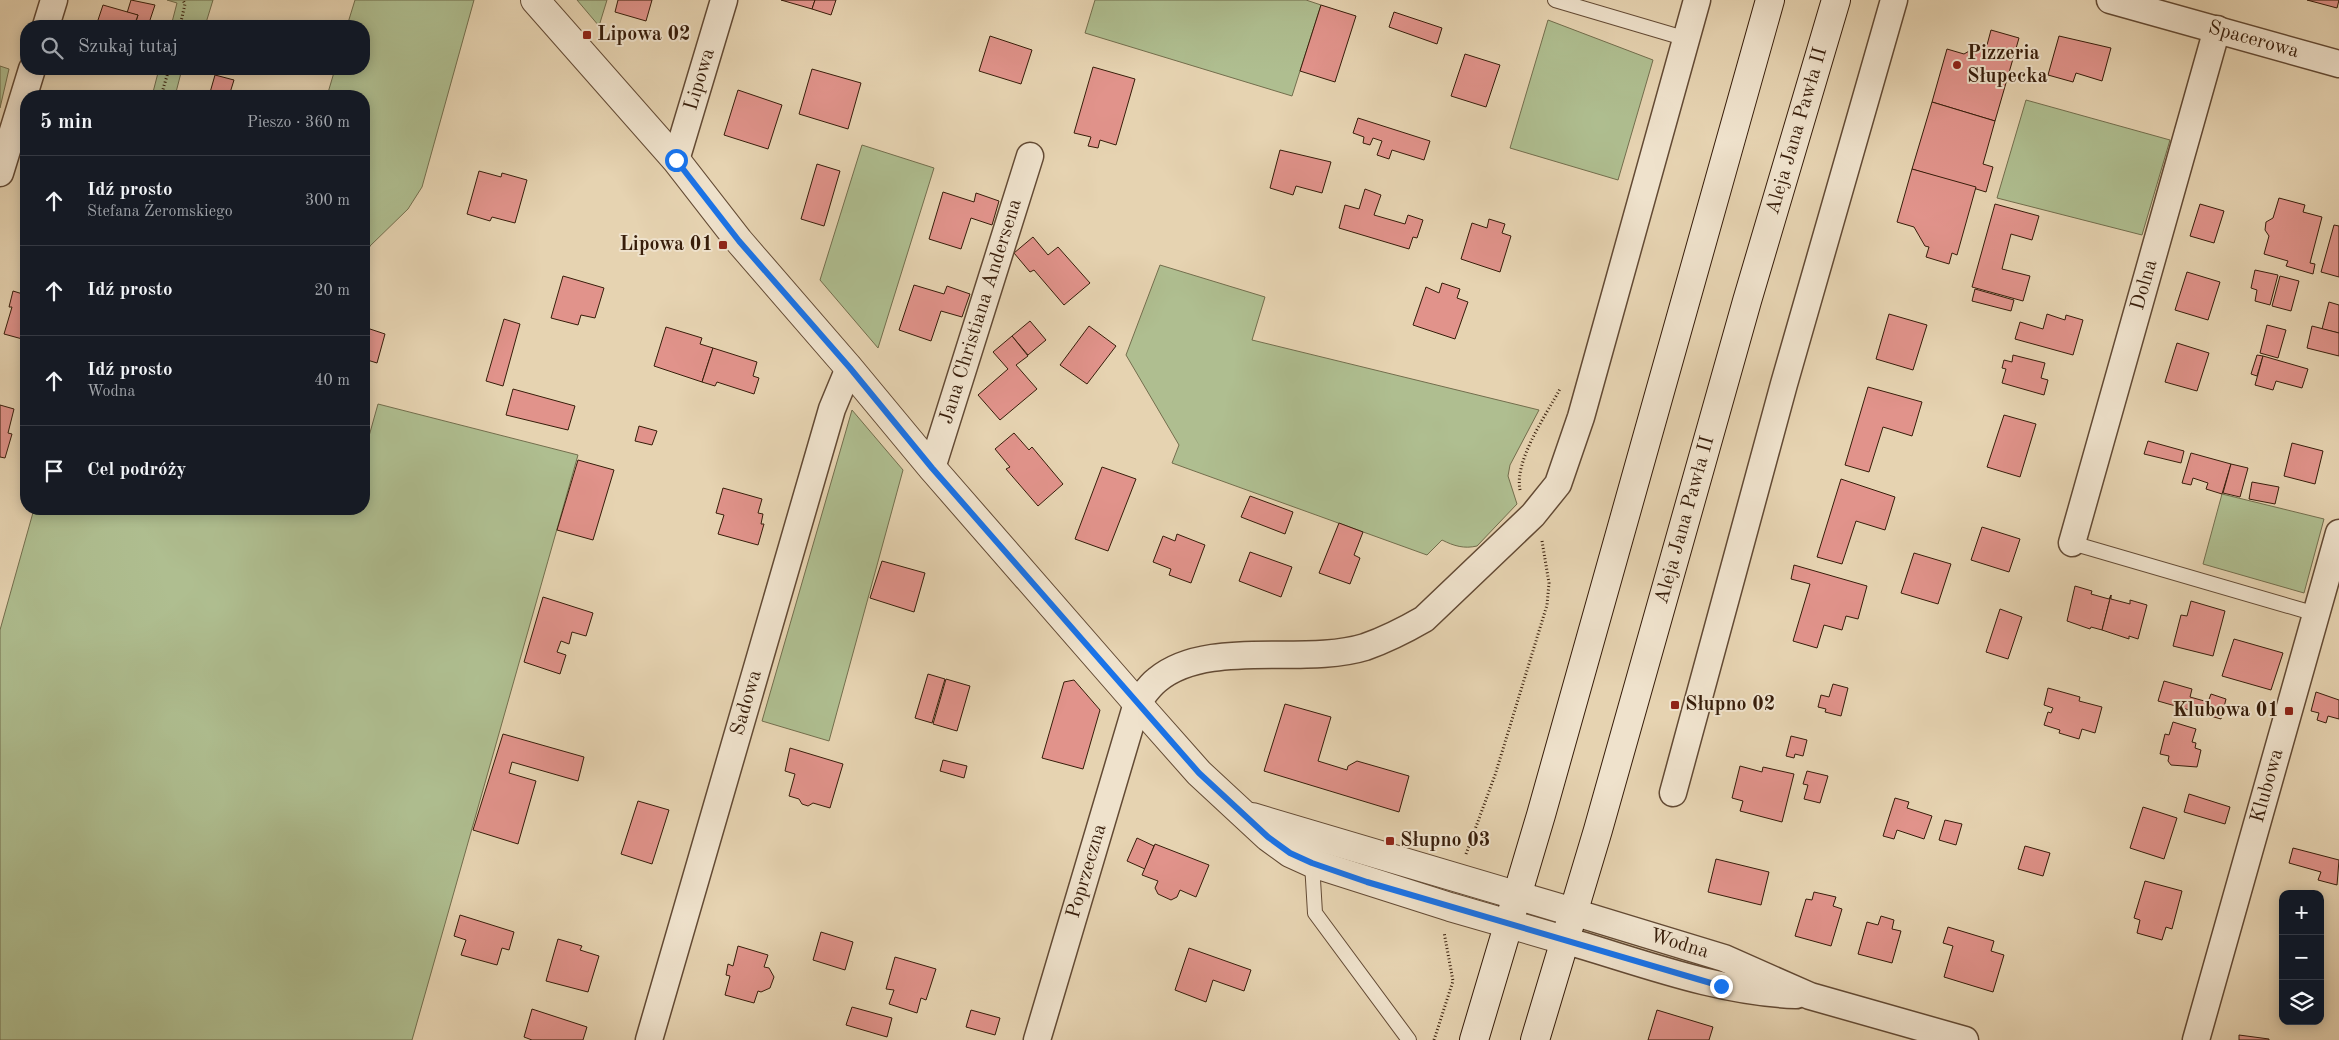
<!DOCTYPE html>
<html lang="pl">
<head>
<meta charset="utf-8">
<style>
	body { margin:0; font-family:"Old Standard TT",serif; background:#242831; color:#f1f3f6 }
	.controls { position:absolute; right:15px; bottom:15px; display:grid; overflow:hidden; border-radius:10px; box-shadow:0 2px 12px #0003 }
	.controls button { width:45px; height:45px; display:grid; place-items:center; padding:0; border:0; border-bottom:1px solid #363941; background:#171b24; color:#f1f3f6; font:25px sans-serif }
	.stop { position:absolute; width:15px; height:15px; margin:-11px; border:4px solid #1a73e8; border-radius:50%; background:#fff }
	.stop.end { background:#1a73e8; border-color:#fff; box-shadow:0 1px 5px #0008 }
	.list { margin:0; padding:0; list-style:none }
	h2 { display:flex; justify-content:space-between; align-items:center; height:65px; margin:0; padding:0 20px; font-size:21px }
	h2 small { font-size:16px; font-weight:400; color:#9ea1a6 }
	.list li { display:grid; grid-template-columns:32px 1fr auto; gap:15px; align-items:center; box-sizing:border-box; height:90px; padding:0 20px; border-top:1px solid #363941 }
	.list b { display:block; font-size:19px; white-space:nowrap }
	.list p { margin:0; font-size:16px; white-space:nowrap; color:#9ea1a6 }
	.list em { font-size:16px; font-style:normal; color:#9ea1a6 }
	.icon { flex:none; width:28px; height:28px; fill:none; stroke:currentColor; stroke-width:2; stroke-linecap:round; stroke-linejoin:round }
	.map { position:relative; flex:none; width:2339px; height:1040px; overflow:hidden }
	.search { position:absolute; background:#171b24; box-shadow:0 2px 12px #0003; left:20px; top:20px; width:350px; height:55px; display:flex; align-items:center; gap:12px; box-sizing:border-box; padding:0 18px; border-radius:20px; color:#9ea1a6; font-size:19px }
	.panel { position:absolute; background:#171b24; box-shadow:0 2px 12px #0003; left:20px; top:90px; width:350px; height:425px; border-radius:20px }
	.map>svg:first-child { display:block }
</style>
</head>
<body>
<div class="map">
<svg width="2339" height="1040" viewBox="0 0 2339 1040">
	<rect width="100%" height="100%" fill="#e6d3b1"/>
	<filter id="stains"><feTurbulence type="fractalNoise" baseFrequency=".004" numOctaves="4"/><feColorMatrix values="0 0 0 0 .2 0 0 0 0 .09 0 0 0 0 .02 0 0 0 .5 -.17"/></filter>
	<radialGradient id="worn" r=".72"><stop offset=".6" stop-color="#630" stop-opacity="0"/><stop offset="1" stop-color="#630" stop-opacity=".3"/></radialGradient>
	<g fill="#afbe90" stroke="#736e4d">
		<polygon points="167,0 213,0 205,26 171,26 177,3"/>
		<polygon points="355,0 474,0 422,187 408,209 370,246 364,262 364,96 327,96 335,69 364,69 364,26 347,26"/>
		<polygon points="577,0 607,0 599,26"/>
		<polygon points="1095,0 1306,0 1321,5 1292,96 1085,33"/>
		<polygon points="1548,20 1653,60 1618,180 1510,148"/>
		<polygon points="0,66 9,69 0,108"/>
		<polygon points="159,69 182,69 175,96 152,96"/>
		<polygon points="2026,100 2170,140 2142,235 1997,198"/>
		<polygon points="862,145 934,168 878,348 820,280"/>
		<path d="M1160 265 1265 297 1252 340 1539 410 1510 465 1508 476 1517 504 1477 546C1464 549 1454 546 1442 540L1427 555 1172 463 1179 445 1126 355Z"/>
		<polygon points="378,404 578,455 412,1040 0,1040 0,630 34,509 364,509 364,454"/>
		<polygon points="852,410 903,470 829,741 762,721"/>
		<polygon points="2222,494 2324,519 2304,593 2203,564"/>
	</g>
	<g fill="#e1938b" stroke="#371d0a">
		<polygon points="131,0 155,5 148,26 135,25 138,15 127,13"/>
		<polygon points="618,0 652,0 646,21 615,12"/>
		<polygon points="781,0 815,0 812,9"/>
		<polygon points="815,0 836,0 831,15 812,9"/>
		<polygon points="2307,0 2339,0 2337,8"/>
		<polygon points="103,5 138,15 134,26 96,26"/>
		<polygon points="1321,5 1356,16 1335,82 1300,71"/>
		<polygon points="1394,12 1442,28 1437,44 1389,27"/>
		<polygon points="1991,30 2019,38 1995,121 1932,102 1947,49 1964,54 1983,43 1987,45"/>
		<polygon points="990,36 1032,50 1021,84 979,71"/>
		<polygon points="2059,36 2111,48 2102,81 2076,73 2073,82 2048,75"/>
		<polygon points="1465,54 1500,65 1486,107 1451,96"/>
		<polygon points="1093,67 1135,79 1116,145 1100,140 1098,148 1088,146 1091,137 1074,133"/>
		<polygon points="812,69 861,83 848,129 799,114"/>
		<polygon points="215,75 234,80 229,96 209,96"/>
		<polygon points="738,90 782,105 768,149 724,135"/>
		<polygon points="1932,102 1995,121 1983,164 1993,167 1986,192 1912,169"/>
		<polygon points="1358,118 1430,141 1424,160 1392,150 1389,159 1377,155 1382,141 1373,138 1370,145 1363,143 1364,137 1353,133"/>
		<polygon points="1280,150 1331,162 1322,193 1296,186 1293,195 1270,188"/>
		<polygon points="817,164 840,171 824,226 801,219"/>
		<polygon points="1912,169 1976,187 1957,255 1952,253 1949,264 1926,257 1929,247 1925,246 1914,227 1897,222"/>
		<polygon points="479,171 501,177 502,173 527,180 515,223 492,217 490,221 467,214"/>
		<polygon points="1365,189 1381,195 1374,215 1405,224 1408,215 1423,220 1417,238 1413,237 1409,249 1339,228 1345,205 1359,209"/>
		<polygon points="943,192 974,202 976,193 999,201 992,225 971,218 961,249 929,239"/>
		<polygon points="2279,198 2305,205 2303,212 2322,217 2310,263 2315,264 2313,274 2286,266 2288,261 2264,254 2269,236 2265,230 2266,222 2273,218"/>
		<polygon points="1995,204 2039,216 2032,240 2011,234 2002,269 2030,276 2023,301 1972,287"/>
		<polygon points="2200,204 2224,211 2214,243 2190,236"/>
		<polygon points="1489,219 1505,224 1502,233 1511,236 1500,272 1461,259 1472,223 1487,228"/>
		<polygon points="2334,225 2339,226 2339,277 2321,272"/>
		<polygon points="1033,237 1048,255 1058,247 1090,283 1064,305 1034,270 1030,272 1014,253"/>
		<polygon points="2255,270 2278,275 2270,305 2255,301 2257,290 2251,288"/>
		<polygon points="2187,272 2220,282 2208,320 2175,310"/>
		<polygon points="563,276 604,288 595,318 581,315 578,325 551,318"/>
		<polygon points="2280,276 2299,281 2291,311 2272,306"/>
		<polygon points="1442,283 1460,289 1457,298 1468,302 1455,339 1413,325 1426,287 1439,293"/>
		<polygon points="914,285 944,294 947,286 970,294 962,317 941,311 931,341 899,330"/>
		<polygon points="1975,289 2014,300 2011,311 1972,301"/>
		<polygon points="13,291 26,295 26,340 4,334 12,307 9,307"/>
		<polygon points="2329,302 2339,305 2339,333 2322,329"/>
		<polygon points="1889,314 1927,325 1913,370 1876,359"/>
		<polygon points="2047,314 2065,320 2066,315 2083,320 2073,355 2015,339 2020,322 2043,329"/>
		<polygon points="504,319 520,324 503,386 486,381"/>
		<polygon points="1030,321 1046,340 1028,355 1012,336"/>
		<polygon points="2267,325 2286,330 2278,358 2260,353"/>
		<polygon points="1089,326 1116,346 1087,384 1060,365"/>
		<polygon points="2312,326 2339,333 2339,356 2307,348"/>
		<polygon points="364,327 385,334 377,363 364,359"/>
		<polygon points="666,327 702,338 700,344 713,348 702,382 654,366"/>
		<polygon points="1012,336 1028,356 1016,365 1037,389 1000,420 978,395 1008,369 993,352"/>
		<polygon points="2177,343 2209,353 2197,391 2165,382"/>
		<polygon points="713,348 757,362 753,376 759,378 754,394 717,382 715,386 702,382"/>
		<polygon points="2013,355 2045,363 2041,378 2048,380 2044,395 2002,383 2006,369 2002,368 2004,360 2012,362"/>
		<polygon points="2257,355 2263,356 2257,376 2251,374"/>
		<polygon points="2263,356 2308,369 2302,388 2276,381 2273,390 2255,385"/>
		<polygon points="364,373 369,374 364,389"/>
		<polygon points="1868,387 1922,402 1912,436 1883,427 1869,472 1845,465"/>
		<polygon points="513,389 575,406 568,430 506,415"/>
		<polygon points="0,405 14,409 8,433 12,434 5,458 0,457"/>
		<polygon points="2004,415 2036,424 2020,477 1987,467"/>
		<polygon points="639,426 657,431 652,445 635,441"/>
		<polygon points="1014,433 1029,450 1032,447 1063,484 1038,506 1006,469 1010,467 995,449"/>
		<polygon points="2148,441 2184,451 2181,463 2144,454"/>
		<polygon points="2292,443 2323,451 2315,484 2284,476"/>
		<polygon points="2191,453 2231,464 2222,494 2206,489 2208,483 2193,478 2191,485 2182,483"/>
		<polygon points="578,460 614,470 593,540 557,530"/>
		<polygon points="2231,464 2248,468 2240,497 2223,493"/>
		<polygon points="1102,467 1136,479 1108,551 1075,539"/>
		<polygon points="1841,479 1895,497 1885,530 1856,521 1842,564 1817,557"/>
		<polygon points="2252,482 2279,487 2275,504 2249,499"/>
		<polygon points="723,488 762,499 758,513 763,514 761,524 764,524 758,545 718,534 724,515 716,513"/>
		<polygon points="1250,496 1293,512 1285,534 1241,517"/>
		<polygon points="1339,523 1363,532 1354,555 1360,558 1350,584 1319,573"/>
		<polygon points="1982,527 2020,539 2009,572 1971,560"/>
		<polygon points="1177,534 1205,545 1191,583 1169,575 1171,569 1153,562 1163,536 1175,541"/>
		<polygon points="1250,552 1292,567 1281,597 1239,581"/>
		<polygon points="1914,553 1951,564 1938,604 1901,593"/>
		<polygon points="882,561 925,573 914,612 870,598"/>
		<polygon points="1794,565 1867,586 1858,619 1846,616 1842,630 1824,625 1817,648 1793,641 1810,584 1791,579"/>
		<polygon points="2075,586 2092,591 2091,594 2109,599 2111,595 2102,630 2091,627 2090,629 2067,621"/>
		<polygon points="2111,595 2111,599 2130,604 2130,600 2147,605 2138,639 2129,636 2129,639 2102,630"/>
		<polygon points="543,597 593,613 586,636 572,632 569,644 561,641 557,652 566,655 560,674 524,662"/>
		<polygon points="2191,601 2225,611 2213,656 2173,646 2181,615 2187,616"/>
		<polygon points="2000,609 2022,617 2008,659 1986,652"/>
		<polygon points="2234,639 2283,653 2271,690 2222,676"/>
		<polygon points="928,674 945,679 932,723 915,718"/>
		<polygon points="946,679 970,686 957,731 933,724"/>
		<polygon points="1074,680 1100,710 1083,769 1042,758 1064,682"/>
		<polygon points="2164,681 2192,689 2190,697 2208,702 2211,694 2226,699 2221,719 2158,701"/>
		<polygon points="1833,684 1848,688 1841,716 1825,712 1826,709 1818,707 1821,695 1829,697"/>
		<polygon points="2048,688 2080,697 2079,701 2102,707 2095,733 2082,729 2079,739 2059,733 2060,730 2044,725 2048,712 2051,713 2053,708 2044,705"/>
		<polygon points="2316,692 2339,700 2339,719 2328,716 2326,723 2317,720 2319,713 2311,711"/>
		<polygon points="1285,704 1331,717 1318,761 1347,770 1348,766 1357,761 1409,776 1399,812 1264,771"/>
		<polygon points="2173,722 2196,729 2192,742 2196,743 2195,748 2201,750 2197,767 2171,765 2168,761 2169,756 2160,754 2165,734 2169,735"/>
		<polygon points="503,734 584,757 578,781 512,762 509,773 536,781 518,844 473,830"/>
		<polygon points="1791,736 1807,740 1803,756 1795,754 1794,758 1786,756"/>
		<polygon points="790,748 843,764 830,808 813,803 808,806 802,804 799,799 789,796 795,774 785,771"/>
		<polygon points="943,760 967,766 964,778 940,771"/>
		<polygon points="1740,766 1762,772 1763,767 1794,774 1782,822 1740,811 1743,801 1732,798"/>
		<polygon points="1807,771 1828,776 1820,803 1804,799 1808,785 1803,784"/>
		<polygon points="2189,794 2230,807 2225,824 2184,812"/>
		<polygon points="1895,798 1909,802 1907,808 1932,816 1924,839 1897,830 1894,839 1883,836"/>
		<polygon points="638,801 669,810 652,864 621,854"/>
		<polygon points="2143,807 2177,818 2164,859 2130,848"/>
		<polygon points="1945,820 1962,824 1956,845 1939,840"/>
		<polygon points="1137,838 1154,846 1145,869 1127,861"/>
		<polygon points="1155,844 1209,865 1196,897 1180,890 1177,897 1171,900 1158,894 1155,888 1158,881 1142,875"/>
		<polygon points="2025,846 2050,853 2043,876 2018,869"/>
		<polygon points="2293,848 2339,860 2337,885 2318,880 2321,872 2289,863"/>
		<polygon points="1716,859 1769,872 1761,905 1708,892"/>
		<polygon points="2145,881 2182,891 2172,929 2166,927 2162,940 2137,933 2140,920 2134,918"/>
		<polygon points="1814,892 1836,897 1833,906 1842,909 1831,946 1795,936 1806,899 1812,900"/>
		<polygon points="460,915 514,932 509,950 502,948 497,965 461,955 466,940 454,936"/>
		<polygon points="1881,916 1894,920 1892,929 1901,931 1892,963 1858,954 1867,922 1878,925"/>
		<polygon points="1948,927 1994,941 1991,951 2004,955 1993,992 1944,977 1953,946 1943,943"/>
		<polygon points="821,932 853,942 845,970 813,960"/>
		<polygon points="558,939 582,946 580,950 599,956 588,992 546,981"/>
		<polygon points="738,946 768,955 764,967 769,968 774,977 770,988 761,992 758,991 754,1003 725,995 730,976 726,975 728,964 733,966"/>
		<polygon points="1189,948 1251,970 1244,991 1213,980 1206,1002 1175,990"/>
		<polygon points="895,957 936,969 926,1000 921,998 917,1013 889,1004 894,990 886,989"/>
		<polygon points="852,1007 892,1018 887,1037 846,1025"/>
		<polygon points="532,1009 587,1027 583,1040 532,1040 524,1037"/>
		<polygon points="971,1010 1000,1018 995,1035 966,1027"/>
		<polygon points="1657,1010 1713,1027 1709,1040 1648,1040"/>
		<polygon points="2239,1035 2269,1039 2269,1040 2239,1040"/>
	</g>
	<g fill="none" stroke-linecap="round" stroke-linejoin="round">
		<defs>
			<g id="service">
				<polyline points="1555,0 1687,39"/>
				<polyline points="2072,543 2316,614"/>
				<polyline points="1312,863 1315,913 1409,1040"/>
			</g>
			<g id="minor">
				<path id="s1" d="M2110 0 2339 64"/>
				<polyline points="46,26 54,0"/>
				<path id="s2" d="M676 160 724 0"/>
				<polyline points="0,173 32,69"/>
				<path id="s3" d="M932 468 1030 156"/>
				<path id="s4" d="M2072 543 2217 29"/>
				<polyline points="1673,793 1784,384 1894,0"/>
				<path id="s5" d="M1573 912 1724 958 1810 996 1965 1040"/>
				<path d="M1564 940C1640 962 1716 992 1796 995"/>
				<path id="s6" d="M649 1040 832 409 849 368"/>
				<path id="s7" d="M1037 1040 1137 703C1143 696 1149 686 1157 680 1207 638 1304 666 1365 647 1385 640 1405 630 1424 619L1533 515 1558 484 1581 417 1697 0"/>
				<path id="s8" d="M2196 1040 2339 533"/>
			</g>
			<g id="tertiary">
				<polyline points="535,0 676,160 739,241 849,368 932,468 1137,703 1199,773 1268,837 1290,853 1312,863 1450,907 1564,940"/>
				<polyline points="1252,817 1573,912"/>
			</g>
			<g id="secondary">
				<polyline points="1474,1040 1541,815 1770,0"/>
				<path id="s9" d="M1535 1040 1598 830 1747 301 1836 0"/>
			</g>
		</defs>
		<use href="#service" stroke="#634a34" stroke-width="16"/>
		<use href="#minor" stroke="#634a34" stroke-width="29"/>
		<use href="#tertiary" stroke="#634a34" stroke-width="30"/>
		<use href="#secondary" stroke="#371d0a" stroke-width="30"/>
		<g stroke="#371d0a" stroke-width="3" stroke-dasharray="1 2.5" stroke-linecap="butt">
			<polyline points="180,26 185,4 183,0"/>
			<polyline points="161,96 169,69"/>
			<path d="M1520 490C1514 461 1546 415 1560 389"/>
			<polyline points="1466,854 1495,775 1547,605 1549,583 1542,541"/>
			<polyline points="1434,1040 1453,981 1444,932"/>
		</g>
		<use href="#service" stroke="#efe2cc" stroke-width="14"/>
		<use href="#minor" stroke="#efe2cc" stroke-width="26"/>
		<use href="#tertiary" stroke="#efe2cc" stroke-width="28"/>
		<use href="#secondary" stroke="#efe2cc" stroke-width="28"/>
	</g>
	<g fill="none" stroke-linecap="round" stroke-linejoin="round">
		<polyline stroke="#1a73e8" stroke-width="6" points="676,160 739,241 850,368 932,468 1199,773 1268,837 1290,853 1312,863 1367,882 1721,986"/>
	</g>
	<g fill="#8f2418" stroke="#efe2cc" stroke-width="2">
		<rect x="582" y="30" width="10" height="10" rx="2.5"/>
		<circle cx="1957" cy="65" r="5"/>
		<rect x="718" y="240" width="10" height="10" rx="2.5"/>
		<rect x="1670" y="700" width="10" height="10" rx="2.5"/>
		<rect x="2284" y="706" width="10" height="10" rx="2.5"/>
		<rect x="1385" y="836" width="10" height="10" rx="2.5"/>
	</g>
	<g text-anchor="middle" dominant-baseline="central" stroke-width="4" stroke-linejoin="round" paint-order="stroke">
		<g font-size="20" font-weight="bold" fill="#371d0a" stroke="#efe2cc" text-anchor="start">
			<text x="597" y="35">Lipowa 02</text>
			<text x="1967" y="54">Pizzeria<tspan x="1967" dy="23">Słupecka</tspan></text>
			<text x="713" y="245" text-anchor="end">Lipowa 01</text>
			<text x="1685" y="705">Słupno 02</text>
			<text x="2279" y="711" text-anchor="end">Klubowa 01</text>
			<text x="1400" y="841">Słupno 03</text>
		</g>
		<g font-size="20" fill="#371d0a" stroke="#efe2cc">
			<text stroke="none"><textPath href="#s1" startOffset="149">Spacerowa</textPath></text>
			<text stroke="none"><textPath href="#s2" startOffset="84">Lipowa</textPath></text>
			<text stroke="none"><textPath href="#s9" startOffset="946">Aleja Jana Pawła II</textPath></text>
			<text stroke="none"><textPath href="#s4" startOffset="268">Dolna</textPath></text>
			<text stroke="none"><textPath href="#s3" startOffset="164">Jana Christiana Andersena</textPath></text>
			<text stroke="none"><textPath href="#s9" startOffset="541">Aleja Jana Pawła II</textPath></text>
			<text stroke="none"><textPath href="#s6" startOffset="351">Sadowa</textPath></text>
			<text stroke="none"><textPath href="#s8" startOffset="264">Klubowa</textPath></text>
			<text stroke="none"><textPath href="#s7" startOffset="176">Poprzeczna</textPath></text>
			<text stroke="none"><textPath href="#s5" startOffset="111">Wodna</textPath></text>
		</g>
	</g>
	<rect width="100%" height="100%" filter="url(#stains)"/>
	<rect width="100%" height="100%" fill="url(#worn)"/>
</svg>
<div class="controls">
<button>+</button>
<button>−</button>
<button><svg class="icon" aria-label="layers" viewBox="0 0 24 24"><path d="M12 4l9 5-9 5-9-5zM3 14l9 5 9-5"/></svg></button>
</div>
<div class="stop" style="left:676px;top:160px"></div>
<div class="stop end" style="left:1721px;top:986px"></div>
<div class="search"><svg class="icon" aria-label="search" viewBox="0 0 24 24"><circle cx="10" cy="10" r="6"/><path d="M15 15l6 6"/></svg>Szukaj tutaj</div>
<section class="panel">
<h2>5 min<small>Pieszo · 360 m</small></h2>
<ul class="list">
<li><svg class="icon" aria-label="ahead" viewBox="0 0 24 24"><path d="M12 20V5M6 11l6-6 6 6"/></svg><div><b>Idź prosto</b><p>Stefana Żeromskiego</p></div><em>300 m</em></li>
<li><svg class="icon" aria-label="ahead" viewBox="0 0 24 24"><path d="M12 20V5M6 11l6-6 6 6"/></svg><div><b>Idź prosto</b></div><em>20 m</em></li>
<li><svg class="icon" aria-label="ahead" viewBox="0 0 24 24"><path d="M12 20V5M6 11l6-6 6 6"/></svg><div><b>Idź prosto</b><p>Wodna</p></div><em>40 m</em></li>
<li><svg class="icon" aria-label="arrive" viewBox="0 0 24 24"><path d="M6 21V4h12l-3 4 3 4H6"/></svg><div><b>Cel podróży</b></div></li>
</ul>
</section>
</div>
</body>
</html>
